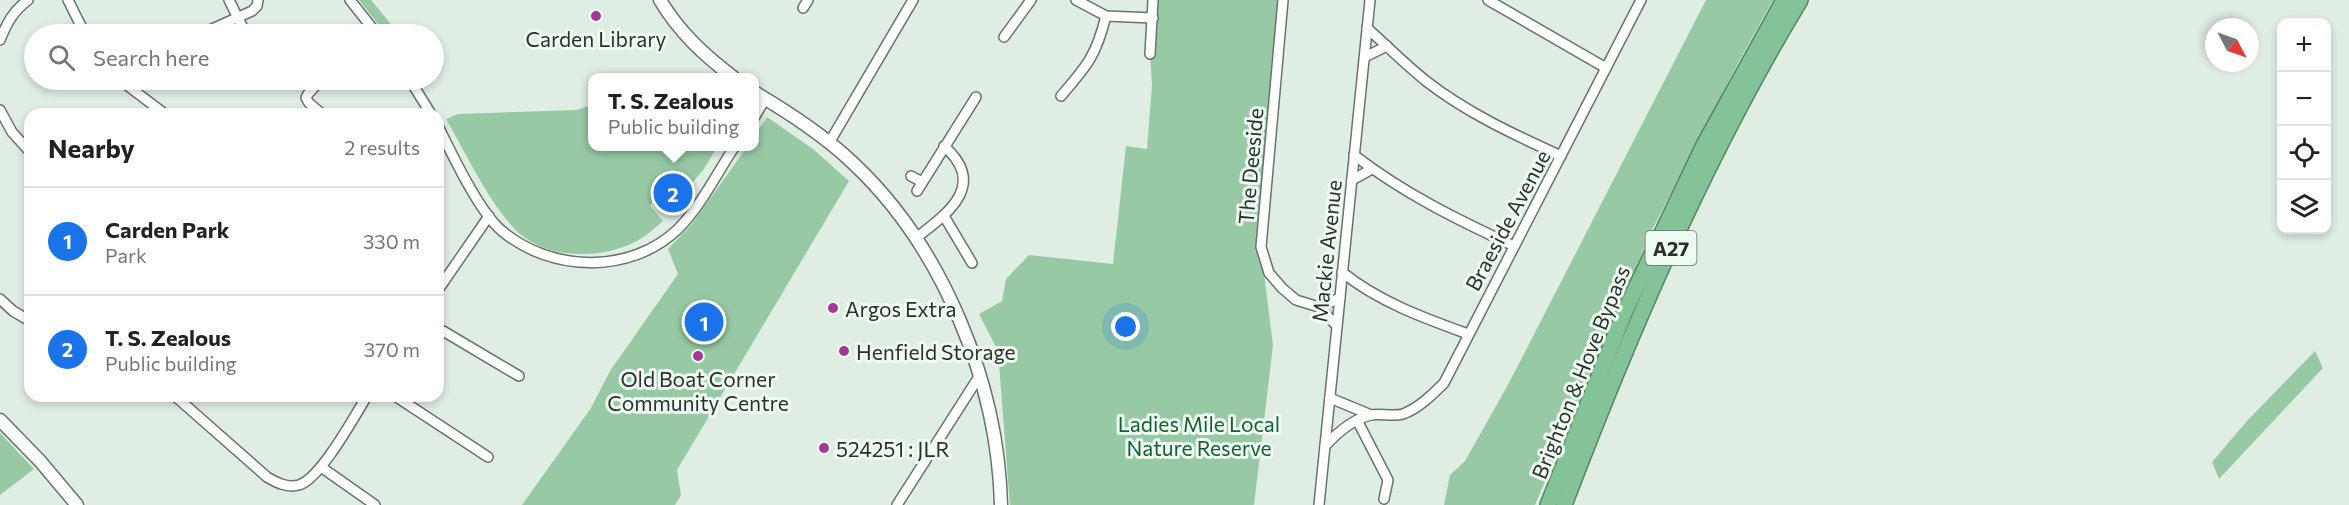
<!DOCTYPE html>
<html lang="en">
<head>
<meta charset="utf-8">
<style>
	body { margin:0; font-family:Commissioner,sans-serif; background:#f6f6f6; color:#222 }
	.controls { position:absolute; right:18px; top:18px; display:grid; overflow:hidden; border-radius:12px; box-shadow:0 3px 9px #0003 }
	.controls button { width:54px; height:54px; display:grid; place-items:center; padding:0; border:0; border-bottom:2px solid #e0e0e0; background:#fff; color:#222; font:30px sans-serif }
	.compass { position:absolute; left:2205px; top:18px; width:54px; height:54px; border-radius:50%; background:#fff; box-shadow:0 3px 9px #0003; rotate:131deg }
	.you { position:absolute; left:1126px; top:327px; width:21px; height:21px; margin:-15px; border:4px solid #fff; border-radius:50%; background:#1a73e8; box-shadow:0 0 0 9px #1a73e833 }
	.badge { display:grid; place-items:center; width:39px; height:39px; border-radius:50%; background:#1a73e8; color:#fff; font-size:20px; font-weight:700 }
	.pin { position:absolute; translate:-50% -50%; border:3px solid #fff; box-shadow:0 2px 6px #0006 }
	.popup { position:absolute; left:588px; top:73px; width:171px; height:78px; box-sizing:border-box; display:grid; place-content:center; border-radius:12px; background:#fff; filter:drop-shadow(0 2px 4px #0005); font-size:20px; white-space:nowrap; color:#767676 }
	.popup b { font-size:22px; color:#222 }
	.popup::after { content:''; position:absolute; left:50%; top:100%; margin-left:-12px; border:12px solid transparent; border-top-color:#fff }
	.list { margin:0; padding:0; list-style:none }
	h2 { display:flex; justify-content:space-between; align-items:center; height:78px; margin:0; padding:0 24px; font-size:26px }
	h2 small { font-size:20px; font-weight:400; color:#767676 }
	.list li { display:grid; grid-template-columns:39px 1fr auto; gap:18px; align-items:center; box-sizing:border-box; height:108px; padding:0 24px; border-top:2px solid #e0e0e0 }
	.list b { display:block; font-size:22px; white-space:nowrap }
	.list p { margin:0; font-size:20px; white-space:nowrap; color:#767676 }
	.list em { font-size:20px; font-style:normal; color:#767676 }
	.icon { flex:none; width:33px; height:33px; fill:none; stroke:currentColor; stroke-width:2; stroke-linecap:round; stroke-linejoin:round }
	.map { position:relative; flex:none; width:2349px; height:505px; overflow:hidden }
	.search { position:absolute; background:#fff; box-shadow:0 3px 9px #0003; left:24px; top:24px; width:420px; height:66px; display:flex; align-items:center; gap:15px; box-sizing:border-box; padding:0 21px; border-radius:33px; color:#767676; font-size:22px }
	.panel { position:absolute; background:#fff; box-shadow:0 3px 9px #0003; left:24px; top:108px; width:420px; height:294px; border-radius:18px }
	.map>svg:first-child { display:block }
</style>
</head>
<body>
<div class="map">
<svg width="2349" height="505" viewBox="0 0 2349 505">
	<rect width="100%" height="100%" fill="#e0ede3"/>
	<g fill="#97caa4">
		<polygon points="359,0 371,0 399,34 386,34"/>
		<polygon points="1158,0 1279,0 1257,245 1265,281 1273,345 1254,505 1010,505 998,351 979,314 1002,301 1006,279 1029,255 1113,264 1126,146 1147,149 1152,85 1150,54 1154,54"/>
		<polygon points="1706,0 1773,0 1738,63 1652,230 1535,505 1444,505 1450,475 1465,461 1509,383"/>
		<path d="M592 105V146L717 147 704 169 692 183 664 182 650 206 663 221C655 228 646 236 637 241 603 259 551 260 520 234 491 208 466 153 446 119L458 114 576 110Z"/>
		<polygon points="767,117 813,149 849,181 677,470 681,495 675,505 522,505 591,408 610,371 678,274 668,249 691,225 747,147 754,146 754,137"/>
		<polygon points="2315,351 2323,368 2219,479 2212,462 2247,421"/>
		<polygon points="0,433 34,469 0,495"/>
	</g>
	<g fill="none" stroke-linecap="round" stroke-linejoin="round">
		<defs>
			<g id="minor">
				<polyline points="68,0 85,34"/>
				<polyline points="229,0 246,34"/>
				<polyline points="350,0 377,34"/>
				<polyline points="1076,0 1106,16 1153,18"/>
				<polyline points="1283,0 1261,247 1269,273 1282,288 1296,300 1319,307 1337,326"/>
				<polyline points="1488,0 1606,68"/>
				<polyline points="803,8 808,0"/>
				<path d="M1367 28C1387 46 1406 65 1426 81 1467 113 1515 135 1561 156"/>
				<polyline points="201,34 252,11 257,6 258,0"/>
				<polyline points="1004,37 1031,0"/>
				<path d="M0 40C7 23 13 11 28 0"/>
				<polyline points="1150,54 1153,0"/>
				<polyline points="1365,57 1387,46"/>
				<polyline points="120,80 165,114"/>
				<polyline points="321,80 308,94 306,98 309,103 322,114"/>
				<polyline points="410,80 431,114"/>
				<path d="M1061 96C1087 66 1096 56 1106 16"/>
				<polyline points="0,110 12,132 30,152"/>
				<polyline points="754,118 765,99"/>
				<path d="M438 126C452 154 479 212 502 231 551 272 630 275 678 229 701 206 717 173 735 146"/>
				<polyline points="829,143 913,0"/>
				<path d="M1354 155C1403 193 1458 220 1514 246"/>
				<polyline points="911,176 922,182"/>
				<polyline points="1352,180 1372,169"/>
				<polyline points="917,191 976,97"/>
				<polyline points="944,216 972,263"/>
				<path d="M916 238C948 213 988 185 944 146"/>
				<path d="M1342 272C1379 302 1424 318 1468 334"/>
				<polyline points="438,290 489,216"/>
				<polyline points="0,299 13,311 30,321"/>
				<polyline points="1319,307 1340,298"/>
				<polyline points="438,328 519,376"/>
				<path d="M175 396 267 477C277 483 287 488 299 485 321 478 354 417 367 396"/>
				<polyline points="395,396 488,457"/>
				<polyline points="1330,398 1371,415"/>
				<polyline points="1357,420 1388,480 1384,499"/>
				<path d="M1325 446C1337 433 1352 419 1371 415 1381 413 1393 417 1403 414 1419 408 1432 395 1444 383L1641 0"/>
				<polyline points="321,467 375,505"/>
				<polyline points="897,505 980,375"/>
				<polyline points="1319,505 1370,0"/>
			</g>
			<g id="tertiary">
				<path d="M660 0C679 32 704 55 733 77"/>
				<path d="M754 92C789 113 825 136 854 164 943 248 998 383 1001 505"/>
				<polyline points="0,420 40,461 77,505"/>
			</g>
			<g id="trunk">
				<polyline points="1548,505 1625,311 1704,145 1784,0"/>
				<path d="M1564 505C1630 332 1704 159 1800 0"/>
			</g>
		</defs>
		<use href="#minor" stroke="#68746b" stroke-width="12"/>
		<use href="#tertiary" stroke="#68746b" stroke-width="15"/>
		<use href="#trunk" stroke="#518661" stroke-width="18"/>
		<use href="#minor" stroke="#fff" stroke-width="9"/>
		<use href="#tertiary" stroke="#fff" stroke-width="12"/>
		<use href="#trunk" stroke="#84c397" stroke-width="15"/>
	</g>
	<g fill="#a43898" stroke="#edfbf0" stroke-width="2">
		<circle cx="596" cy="16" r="6"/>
		<circle cx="833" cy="308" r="6"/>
		<circle cx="844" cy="351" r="6"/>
		<circle cx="698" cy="356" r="6"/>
		<circle cx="824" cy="448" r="6"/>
	</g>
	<g text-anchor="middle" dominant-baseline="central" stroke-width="6" stroke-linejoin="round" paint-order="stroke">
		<rect fill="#edfbf0" stroke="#656d67" stroke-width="1.5" x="1645.5" y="231" width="51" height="34" rx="4.5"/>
		<g font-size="20" font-weight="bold" fill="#2b302c">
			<text x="1671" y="248">A27</text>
		</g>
		<g font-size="21" fill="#2b302c" stroke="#edfbf0" text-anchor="start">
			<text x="596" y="38" text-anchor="middle">Carden Library</text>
			<text x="845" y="308">Argos Extra</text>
			<text x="856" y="351">Henfield Storage</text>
			<text x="698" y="378" text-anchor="middle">Old Boat Corner<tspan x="698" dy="24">Community Centre</tspan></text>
			<text x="836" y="448">524251 : JLR</text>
		</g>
		<g font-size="21" fill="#2b302c" stroke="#edfbf0">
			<text transform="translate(1250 166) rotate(-85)">The Deeside</text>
			<text transform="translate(1507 220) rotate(-62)">Braeside Avenue</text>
			<text transform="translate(1326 251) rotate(-84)">Mackie Avenue</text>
			<text transform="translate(1580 372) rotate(-68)">Brighton &amp; Hove Bypass</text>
		</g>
		<g font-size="21" fill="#145f33" stroke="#edfbf0">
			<text x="1199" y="423">Ladies Mile Local<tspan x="1199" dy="24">Nature Reserve</tspan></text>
		</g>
	</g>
</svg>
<div class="controls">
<button>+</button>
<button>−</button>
<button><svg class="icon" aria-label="locate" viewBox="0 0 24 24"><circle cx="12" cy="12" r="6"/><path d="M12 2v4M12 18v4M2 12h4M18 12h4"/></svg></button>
<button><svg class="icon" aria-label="layers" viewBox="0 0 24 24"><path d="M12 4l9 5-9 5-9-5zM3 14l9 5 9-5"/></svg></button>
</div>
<svg class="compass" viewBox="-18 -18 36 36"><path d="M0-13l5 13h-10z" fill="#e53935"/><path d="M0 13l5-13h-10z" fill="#767676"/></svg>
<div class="you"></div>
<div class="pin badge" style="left:704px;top:322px">1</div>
<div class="pin badge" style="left:673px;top:193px">2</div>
<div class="popup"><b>T. S. Zealous</b>Public building</div>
<div class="search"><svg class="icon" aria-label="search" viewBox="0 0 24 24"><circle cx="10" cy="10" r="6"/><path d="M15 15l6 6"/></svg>Search here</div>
<section class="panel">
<h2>Nearby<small>2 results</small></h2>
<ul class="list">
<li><span class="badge">1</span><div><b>Carden Park</b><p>Park</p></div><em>330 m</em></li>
<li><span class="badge">2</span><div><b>T. S. Zealous</b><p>Public building</p></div><em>370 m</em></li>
</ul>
</section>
</div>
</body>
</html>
